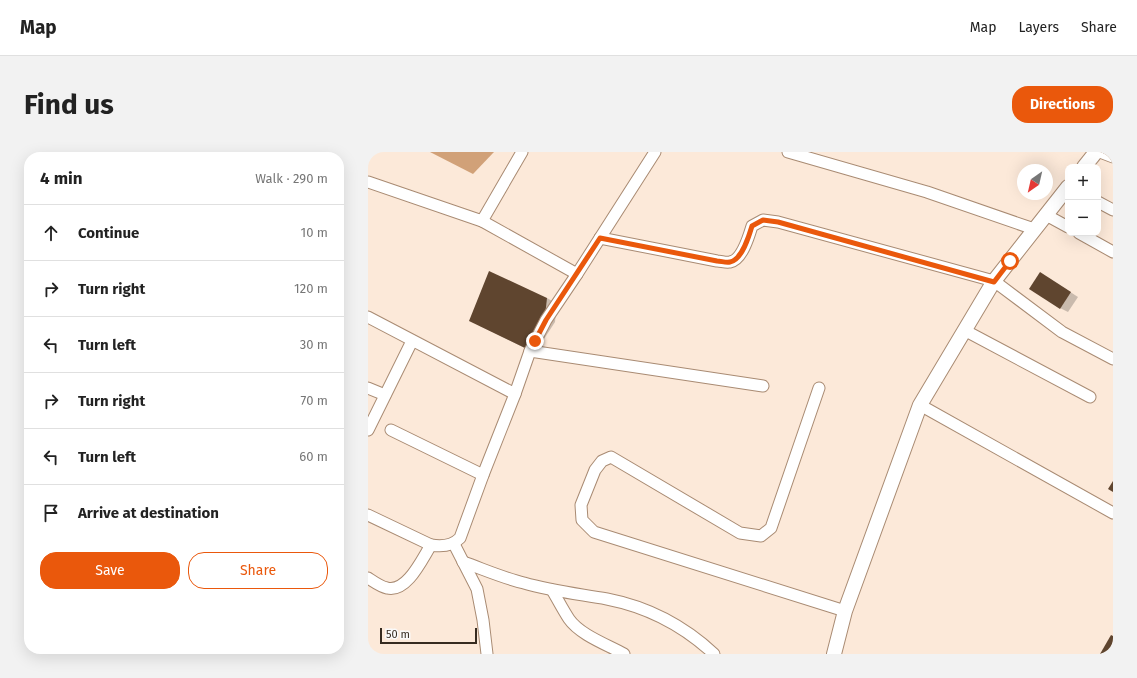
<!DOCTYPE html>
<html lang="en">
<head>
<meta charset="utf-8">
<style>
	body { margin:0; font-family:"Fira Sans",sans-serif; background:#f2f2f2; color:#222 }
	.controls { position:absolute; right:12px; top:12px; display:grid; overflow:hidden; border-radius:8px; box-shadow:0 4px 16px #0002 }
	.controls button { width:36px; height:36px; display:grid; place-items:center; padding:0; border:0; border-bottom:1px solid #e0e0e0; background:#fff; color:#222; font:20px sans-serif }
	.compass { position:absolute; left:649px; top:12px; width:36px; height:36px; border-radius:50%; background:#fff; box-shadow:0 4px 16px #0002; rotate:214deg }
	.scale { position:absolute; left:12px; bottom:10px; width:97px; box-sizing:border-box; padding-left:4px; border:2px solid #362b20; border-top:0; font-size:11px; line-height:14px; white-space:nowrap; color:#362b20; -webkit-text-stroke:3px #fafafa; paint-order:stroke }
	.stop { position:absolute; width:12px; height:12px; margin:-9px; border:3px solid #ea580c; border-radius:50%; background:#fff }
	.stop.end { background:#ea580c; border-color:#fff; box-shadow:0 1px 4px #0008 }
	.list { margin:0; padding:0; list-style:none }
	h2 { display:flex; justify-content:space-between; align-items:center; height:52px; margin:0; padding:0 16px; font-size:17px }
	h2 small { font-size:13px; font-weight:400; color:#767676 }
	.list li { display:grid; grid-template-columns:26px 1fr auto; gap:12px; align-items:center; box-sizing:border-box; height:56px; padding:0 16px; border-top:1px solid #e0e0e0 }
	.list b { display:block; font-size:15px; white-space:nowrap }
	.list em { font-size:13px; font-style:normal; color:#767676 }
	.actions { display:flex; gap:8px; padding:12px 16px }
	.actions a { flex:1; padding:9px 0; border:1px solid #ea580c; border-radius:16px; text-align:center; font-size:14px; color:#ea580c }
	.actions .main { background:#ea580c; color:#fff }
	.icon { flex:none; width:22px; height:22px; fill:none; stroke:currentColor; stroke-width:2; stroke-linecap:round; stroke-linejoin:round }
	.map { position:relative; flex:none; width:745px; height:502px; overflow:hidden; border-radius:16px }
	header { display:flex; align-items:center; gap:24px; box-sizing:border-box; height:56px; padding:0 20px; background:#fff; border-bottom:1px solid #e0e0e0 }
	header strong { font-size:19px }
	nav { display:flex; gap:22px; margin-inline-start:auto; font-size:14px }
	.intro { display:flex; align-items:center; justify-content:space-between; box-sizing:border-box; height:96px; padding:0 24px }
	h1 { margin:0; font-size:28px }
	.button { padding:10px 18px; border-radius:16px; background:#ea580c; color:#fff; font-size:14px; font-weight:700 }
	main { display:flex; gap:24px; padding:0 24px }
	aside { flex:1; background:#fff; border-radius:16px; box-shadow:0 4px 16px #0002 }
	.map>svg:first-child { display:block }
</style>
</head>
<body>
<header>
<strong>Map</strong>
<nav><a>Map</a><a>Layers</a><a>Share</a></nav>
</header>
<div class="intro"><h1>Find us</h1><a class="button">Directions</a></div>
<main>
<aside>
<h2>4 min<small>Walk · 290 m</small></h2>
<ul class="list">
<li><svg class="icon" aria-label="ahead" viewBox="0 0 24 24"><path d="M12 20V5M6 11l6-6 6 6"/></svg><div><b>Continue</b></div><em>10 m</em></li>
<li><svg class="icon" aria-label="right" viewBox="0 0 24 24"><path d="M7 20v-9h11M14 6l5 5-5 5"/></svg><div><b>Turn right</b></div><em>120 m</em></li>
<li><svg class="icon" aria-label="left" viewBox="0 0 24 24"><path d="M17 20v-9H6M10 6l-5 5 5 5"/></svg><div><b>Turn left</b></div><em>30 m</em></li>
<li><svg class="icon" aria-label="right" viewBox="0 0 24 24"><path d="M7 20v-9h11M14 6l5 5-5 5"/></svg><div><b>Turn right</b></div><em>70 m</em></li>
<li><svg class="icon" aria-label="left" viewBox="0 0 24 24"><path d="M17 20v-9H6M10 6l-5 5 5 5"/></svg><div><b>Turn left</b></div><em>60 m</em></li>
<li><svg class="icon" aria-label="arrive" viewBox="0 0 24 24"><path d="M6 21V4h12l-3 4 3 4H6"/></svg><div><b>Arrive at destination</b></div></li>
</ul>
<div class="actions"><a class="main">Save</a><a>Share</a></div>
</aside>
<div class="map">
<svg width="745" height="502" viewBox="0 0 745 502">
	<rect width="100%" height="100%" fill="#fce9d9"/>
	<polygon fill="#d1a178" points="62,0 126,0 105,22"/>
	<g fill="#0003">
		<polygon points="679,125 710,145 700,160 692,156"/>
		<polygon points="179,146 189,152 187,170 167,201 112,174"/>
	</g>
	<g fill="#5f452f">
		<polygon points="121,119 179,146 177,164 157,196 101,169"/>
		<polygon points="672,120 703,140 692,157 661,137"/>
		<polygon points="745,329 745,340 740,337"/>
		<polygon points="743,483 745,484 745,502 732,502"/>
	</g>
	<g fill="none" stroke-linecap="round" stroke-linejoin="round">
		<defs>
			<g id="minor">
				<polyline points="420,0 559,40 666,77"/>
				<polyline points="732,0 745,5"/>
				<polyline points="0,30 114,69 154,0"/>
				<polyline points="730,50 745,58"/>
				<polyline points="678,63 700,75"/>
				<polyline points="114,69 209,122"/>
				<polyline points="711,81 745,100"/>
				<path d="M232 86 349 109C353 109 358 111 362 110 374 108 381 84 384 74L395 68 410 70 626 129 694 180 745 207"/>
				<polyline points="0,165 147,242 162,199 178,168 209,122 287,0"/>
				<polyline points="596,178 722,245"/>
				<polyline points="162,199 395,234"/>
				<polyline points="0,236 17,243"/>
				<polyline points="451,236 403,376 393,384 372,381 243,305 234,309 227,318 213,353 214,368 226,380 477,459"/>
				<polyline points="552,253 745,361"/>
				<polyline points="0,278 44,189"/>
				<polyline points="23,278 115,323"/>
				<path d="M0 363 63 393C54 407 39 441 19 436 13 435 6 430 0 426"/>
				<polyline points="86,392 109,437 115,468 119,502"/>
				<path d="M63 393C74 395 84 394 92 386L115 323 147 242"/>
				<path d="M95 410C115 417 135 426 156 431 183 439 211 442 239 447 280 455 316 474 346 502"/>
				<path d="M184 438C190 448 195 458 201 467 212 483 240 493 256 502"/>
			</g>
			<g id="tertiary">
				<polyline points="716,15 728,0"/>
				<polyline points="466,502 477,459 552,253 626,129 700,35"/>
			</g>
		</defs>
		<use href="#minor" stroke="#a98b73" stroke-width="13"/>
		<use href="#tertiary" stroke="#a98b73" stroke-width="16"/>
		<use href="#minor" stroke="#fff" stroke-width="11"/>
		<use href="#tertiary" stroke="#fff" stroke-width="14"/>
	</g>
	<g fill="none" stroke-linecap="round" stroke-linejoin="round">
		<path stroke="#ea580c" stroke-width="5" d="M167 189 178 168 232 86 349 109C353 109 358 111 362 110 374 108 381 84 384 74L395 68 410 70 626 130 642 109"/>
	</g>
</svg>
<div class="controls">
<button>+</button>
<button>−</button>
</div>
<svg class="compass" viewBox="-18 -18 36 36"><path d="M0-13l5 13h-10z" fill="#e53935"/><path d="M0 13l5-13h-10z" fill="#767676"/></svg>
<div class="scale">50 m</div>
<div class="stop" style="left:642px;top:109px"></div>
<div class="stop end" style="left:167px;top:189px"></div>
</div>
</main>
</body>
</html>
